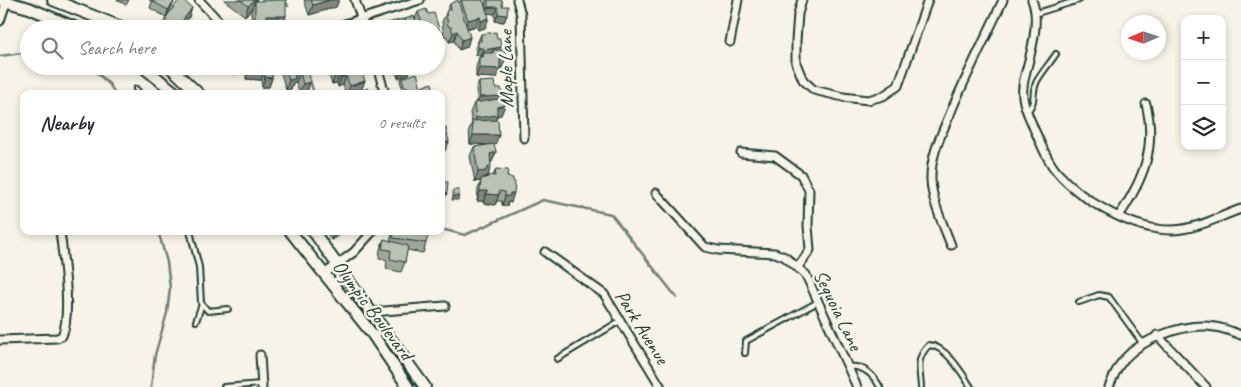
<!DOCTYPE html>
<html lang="en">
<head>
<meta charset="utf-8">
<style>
	body { margin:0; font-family:Caveat,sans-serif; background:#f2f2f3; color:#2b2b33 }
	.controls { position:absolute; right:15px; top:15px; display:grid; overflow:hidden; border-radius:10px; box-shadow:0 2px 8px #0003 }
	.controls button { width:45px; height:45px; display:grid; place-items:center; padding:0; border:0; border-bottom:1px solid #e1e1e2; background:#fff; color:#2b2b33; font:25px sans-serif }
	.compass { position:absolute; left:1121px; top:15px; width:45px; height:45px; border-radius:50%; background:#fff; box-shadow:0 2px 8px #0003; rotate:267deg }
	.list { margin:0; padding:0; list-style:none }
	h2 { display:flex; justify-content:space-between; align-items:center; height:65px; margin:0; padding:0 20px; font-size:21px }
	h2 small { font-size:16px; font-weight:400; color:#7c7c81 }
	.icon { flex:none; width:28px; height:28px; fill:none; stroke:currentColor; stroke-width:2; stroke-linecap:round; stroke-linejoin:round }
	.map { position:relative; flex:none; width:1241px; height:387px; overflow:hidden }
	.search { position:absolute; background:#fff; box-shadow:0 2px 8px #0003; left:20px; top:20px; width:425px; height:55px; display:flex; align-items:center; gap:12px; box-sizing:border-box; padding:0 18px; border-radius:28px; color:#7c7c81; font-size:19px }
	.panel { position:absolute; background:#fff; box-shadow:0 2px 8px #0003; left:20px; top:90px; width:425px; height:145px; border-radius:10px }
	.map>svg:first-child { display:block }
</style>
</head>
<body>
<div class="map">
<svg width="1241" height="387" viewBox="0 0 1241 387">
	<rect width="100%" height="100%" fill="#f7f3e8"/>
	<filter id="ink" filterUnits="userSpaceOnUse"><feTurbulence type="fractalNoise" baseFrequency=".02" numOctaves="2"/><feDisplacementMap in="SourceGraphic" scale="10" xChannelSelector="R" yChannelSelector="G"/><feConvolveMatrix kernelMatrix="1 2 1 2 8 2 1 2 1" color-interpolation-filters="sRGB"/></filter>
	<g filter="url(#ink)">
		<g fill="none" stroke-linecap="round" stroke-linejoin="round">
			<g stroke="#6f8077" stroke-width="2.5">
				<polyline points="285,0 288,6"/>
				<polyline points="0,56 29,52"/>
				<polyline points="90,66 110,85 115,94"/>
				<polyline points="306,66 314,94"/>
				<polyline points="441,229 465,235 543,200 611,214 677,298"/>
				<polyline points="151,387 155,355 167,313 170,288 167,262 158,231"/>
			</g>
			<defs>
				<g id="lane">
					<polyline points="1034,14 1079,0"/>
					<polyline points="136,89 140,94"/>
					<path d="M1027 112C1038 99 1030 94 1037 81 1042 72 1050 63 1056 54"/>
					<polyline points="190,231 199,267 201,303 208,311 228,309"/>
					<polyline points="1079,302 1099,295 1109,297 1143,344"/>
					<polyline points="196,321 202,304"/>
					<polyline points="745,353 746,341 818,302"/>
					<polyline points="557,359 620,321"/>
					<path d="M848 367C863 365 873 374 880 387"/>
					<polyline points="224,387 261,384"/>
					<path d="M921 387C920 369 915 359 929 345 946 346 962 373 971 387"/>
				</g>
				<g id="street">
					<polyline points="199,0 226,29"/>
					<polyline points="355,0 365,29"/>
					<polyline points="517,0 521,15 524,138"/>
					<polyline points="802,0 798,14 796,41 796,63 803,80 814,90 843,97 868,100 883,96 898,86 928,0"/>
					<path d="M1032 0C1039 16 1034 40 1030 56 1027 70 1021 83 1023 97 1024 108 1030 118 1034 129 1041 143 1046 160 1057 172 1082 201 1134 231 1173 230 1197 229 1218 217 1241 209"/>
					<polyline points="0,21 7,0"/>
					<polyline points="329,29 420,0"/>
					<polyline points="730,42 738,0"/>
					<polyline points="377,66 385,94"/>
					<polyline points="741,153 775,156 801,175 809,190 808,226 810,250 798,267"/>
					<polyline points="656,193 705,247 718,250 775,253 785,257 806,275 857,387"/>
					<path d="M1119 216C1143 180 1157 148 1146 104"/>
					<path d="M951 245C943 224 932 202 931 180 930 157 941 135 950 114 966 75 986 38 1003 0"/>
					<polyline points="545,252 604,294 661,387"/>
					<polyline points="324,274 354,252 373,231"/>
					<polyline points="372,312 445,306"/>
					<polyline points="1157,335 1206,387"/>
					<path d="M0 340 57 338 62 336C72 314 63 257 60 231"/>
					<polyline points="260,355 262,387"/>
					<path d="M1109 387C1112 380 1115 372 1119 366 1136 340 1184 322 1215 327 1224 328 1233 332 1241 335"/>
				</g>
				<g id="secondary">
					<polyline points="0,0 29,8 79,29"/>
					<polyline points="53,0 126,29"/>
					<polyline points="142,66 177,94"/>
					<polyline points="169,66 199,94"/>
					<polyline points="290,231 373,335 408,387"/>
					<polyline points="313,231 425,387"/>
				</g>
			</defs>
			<use href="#lane" stroke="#1f3d34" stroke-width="8"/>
			<use href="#street" stroke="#1f3d34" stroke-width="11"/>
			<use href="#secondary" stroke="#1f3d34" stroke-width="14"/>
			<use href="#lane" stroke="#f7f3e8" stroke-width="4"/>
			<use href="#street" stroke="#f7f3e8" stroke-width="7"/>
			<use href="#secondary" stroke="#f7f3e8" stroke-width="10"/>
		</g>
		<g fill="#a1a69d" stroke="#1f3d34">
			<polygon points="117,0 129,0 126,5"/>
			<polygon points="149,0 171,0 174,2 171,8 166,17 150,8 152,2"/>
			<polygon points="224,0 257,0 256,1 286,16 282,26 263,26 262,29 252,29 251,11 252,8 245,16"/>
			<polygon points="304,0 339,0 336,7 309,15"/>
			<polygon points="461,0 483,0 485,7 486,0 502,0 502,6 507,15 504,22 495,21 495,14 487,13 485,28 478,30 476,26 467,29 470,37 467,47 459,50 454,41 449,42 447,37 444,36 442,22 450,4 459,3"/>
			<polygon points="192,8 189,17 180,29 162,29 165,19"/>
			<polygon points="418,12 428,14 441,35 437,45 436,29 382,29 384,24 404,21 405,19 415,19"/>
			<polygon points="481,34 499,50 502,68 500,68 497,78 476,77 476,67 479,57 482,57 482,56 481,57 481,55 476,55 475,48"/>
			<polygon points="220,66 240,66 235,75"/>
			<polygon points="247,66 272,66 272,78 269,87 262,87 261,80 246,79"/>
			<polygon points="281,66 306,66 310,82 307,92 299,93 296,82 293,83 291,89 286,90 280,70"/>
			<polygon points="332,66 354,66 361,90 370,94 346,94 343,85 338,87 337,83 332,84 329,75"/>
			<polygon points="396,66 415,69 410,70 409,74 398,78 395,69"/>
			<polygon points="402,78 421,87 432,91 424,94 407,94 405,90 403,90 400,81"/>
			<polygon points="479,82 495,88 503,96 502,98 505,105 501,115 497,116 495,120 495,145 494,145 496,152 492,162 491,162 488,176 483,178 493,176 496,169 507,177 511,203 508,202 507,206 502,205 502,201 497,201 495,205 483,203 484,201 477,201 478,189 481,181 475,182 470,156 474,147 488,145 470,144 469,130 472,122 470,113 474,103 477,103 476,89"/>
			<polygon points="325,231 339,231 338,236 331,240"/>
			<polygon points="393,231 419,231 418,234 426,243 423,253 407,250 405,262 401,272 386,269 387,260 379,258 380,249 384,239 390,241"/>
		</g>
		<g fill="#83877f" stroke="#1f3d34">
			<polygon points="254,0 257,0 255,5 255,1 252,8 245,16 248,6"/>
			<polygon points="330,0 339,0 336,7 309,15 313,5"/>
			<polygon points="174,2 171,8 166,17 168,10"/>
			<polygon points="488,7 498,7 495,14 485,13"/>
			<polygon points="192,8 189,17 180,29 176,29"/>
			<polygon points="498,14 507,15 504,22 495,21"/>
			<polygon points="266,16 286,16 282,26 263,26 262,29 252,29 255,19"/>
			<polygon points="480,17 476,26 464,29 468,20"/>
			<polygon points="489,18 485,28 478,30 481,21"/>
			<polygon points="457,31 454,41 449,42 453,33"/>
			<polygon points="441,35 437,45 436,45 436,36"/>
			<polygon points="470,37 467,47 459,50 462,40"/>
			<polygon points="501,47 498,53 493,50 491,55 484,53 482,56 481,57 483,50"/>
			<polygon points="478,48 483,48 481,55 476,55"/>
			<polygon points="500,58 506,58 502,68 497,68"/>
			<polygon points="238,66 240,66 235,75"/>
			<polygon points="413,66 415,66 415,69 408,71 409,67"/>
			<polygon points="479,68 500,69 497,78 476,77"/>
			<polygon points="249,70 265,71 261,80 246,79"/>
			<polygon points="410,71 409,74 398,78 399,74"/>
			<polygon points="300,73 296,82 293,83 291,89 286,90 289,80 294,74"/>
			<polygon points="340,73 337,83 332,84 335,75"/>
			<polygon points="346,76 343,85 338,87 341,77"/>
			<polygon points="265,77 272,78 269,87 262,87"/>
			<polygon points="365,81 361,91 350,91 350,94 347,94 350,86"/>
			<polygon points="310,82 307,92 299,93 303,84"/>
			<polygon points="433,88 432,91 424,94 414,94"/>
			<polygon points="503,96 500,103 477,104 480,97"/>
			<polygon points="505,105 501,115 497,116 493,125 473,127 476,118 497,107"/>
			<polygon points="473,135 499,135 495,145 470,144"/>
			<polygon points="449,142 445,151 441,152 441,143"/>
			<polygon points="496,152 492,162 486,163 490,154"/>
			<polygon points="491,166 488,176 483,178 483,180 475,182 478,172"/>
			<polygon points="480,191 487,191 484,201 477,201"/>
			<polygon points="441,192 447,193 444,202 441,202"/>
			<polygon points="510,193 514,193 511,203 508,202 507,206 502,205 505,196"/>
			<polygon points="487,194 499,195 495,205 483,203"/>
			<polygon points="453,196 459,196 458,200 452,200"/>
			<polygon points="334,231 339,231 338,236 331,240"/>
		</g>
		<g fill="#bbc1b6" stroke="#1f3d34">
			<polygon points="153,0 171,0 174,2 168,10 152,1"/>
			<polygon points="179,0 183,0 192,8 177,28 165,19"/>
			<polygon points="240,0 254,0 248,6"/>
			<polygon points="286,0 286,16 266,16 266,19 255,19 255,1"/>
			<polygon points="311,0 330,0 313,5"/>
			<polygon points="458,0 470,37 462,40 457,31 453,33 451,27 448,26 446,13 447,10 451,9 450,4"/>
			<polygon points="461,0 483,0 489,18 481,21 480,17 468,20"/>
			<polygon points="488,0 502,0 502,6 508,6 507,15 498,14 498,7 488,7"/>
			<polygon points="426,9 428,14 434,13 441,35 436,36 436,29 424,29 418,12"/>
			<polygon points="414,16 418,27 413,29 408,29 405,19"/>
			<polygon points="403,19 406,29 385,29 384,24"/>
			<polygon points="208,23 215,29 194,29 198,24 203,28"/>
			<polygon points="496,32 497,38 500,38 501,47 483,50 483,48 478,48 478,41 481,41 481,34"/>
			<polygon points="493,50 505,50 506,58 500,58 500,69 479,68 479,57 483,57 484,53 493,53"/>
			<polygon points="250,66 272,66 272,78 265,77 265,71 249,70"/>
			<polygon points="285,66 306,66 310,82 303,84 300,73 294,74 295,79 289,80"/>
			<polygon points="332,66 354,66 354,67 357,66 359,74 362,73 365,81 350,86 346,76 341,77 340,73 335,75"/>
			<polygon points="397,66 413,66 409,67 410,71 399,74"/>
			<polygon points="417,73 421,87 432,83 433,88 414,94 409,94 407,86 404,87 402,78"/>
			<polygon points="494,81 495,88 501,88 503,96 480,97 479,82"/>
			<polygon points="368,88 370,94 350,94 350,91 358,89 360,91"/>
			<polygon points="504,98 505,105 497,107 497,115 476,118 474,103"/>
			<polygon points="498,120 499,135 473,135 472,121"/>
			<polygon points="441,128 446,128 449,142 441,143"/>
			<polygon points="494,144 496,152 490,154 491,166 486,169 486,171 478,172 474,147"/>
			<polygon points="496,169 508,170 507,177 513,178 513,181 515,182 514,193 510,193 510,196 505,196 505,192 499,191 499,195 487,194 487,191 480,191 481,179 488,177 488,175 495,176"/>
			<polygon points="441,179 444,179 444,182 448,182 447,193 441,192"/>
			<rect x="453" y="190" width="6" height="6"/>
			<polygon points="394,231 419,231 418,234 428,236 426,243 393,238"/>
			<polygon points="384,239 408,246 405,262 390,259 391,250 382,249"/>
		</g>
	</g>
	<g text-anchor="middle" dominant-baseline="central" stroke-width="5" stroke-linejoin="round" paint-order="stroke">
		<g font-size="20" fill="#1f3d34" stroke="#f7f3e8">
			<text transform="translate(506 69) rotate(-91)">Maple Lane</text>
			<text transform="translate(373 310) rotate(53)">Olympic Boulevard</text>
			<text transform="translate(838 310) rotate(64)">Sequoia Lane</text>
			<text transform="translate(642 327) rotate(58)">Park Avenue</text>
		</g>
	</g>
</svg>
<div class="controls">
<button>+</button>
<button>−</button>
<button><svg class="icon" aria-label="layers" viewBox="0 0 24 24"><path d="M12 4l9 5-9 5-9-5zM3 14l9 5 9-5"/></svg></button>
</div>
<svg class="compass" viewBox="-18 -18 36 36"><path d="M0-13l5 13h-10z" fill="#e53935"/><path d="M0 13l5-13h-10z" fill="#7c7c81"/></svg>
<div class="search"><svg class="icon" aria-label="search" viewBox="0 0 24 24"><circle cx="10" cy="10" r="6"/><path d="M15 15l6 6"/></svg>Search here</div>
<section class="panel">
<h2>Nearby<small>0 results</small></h2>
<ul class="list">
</ul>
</section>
</div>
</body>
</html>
